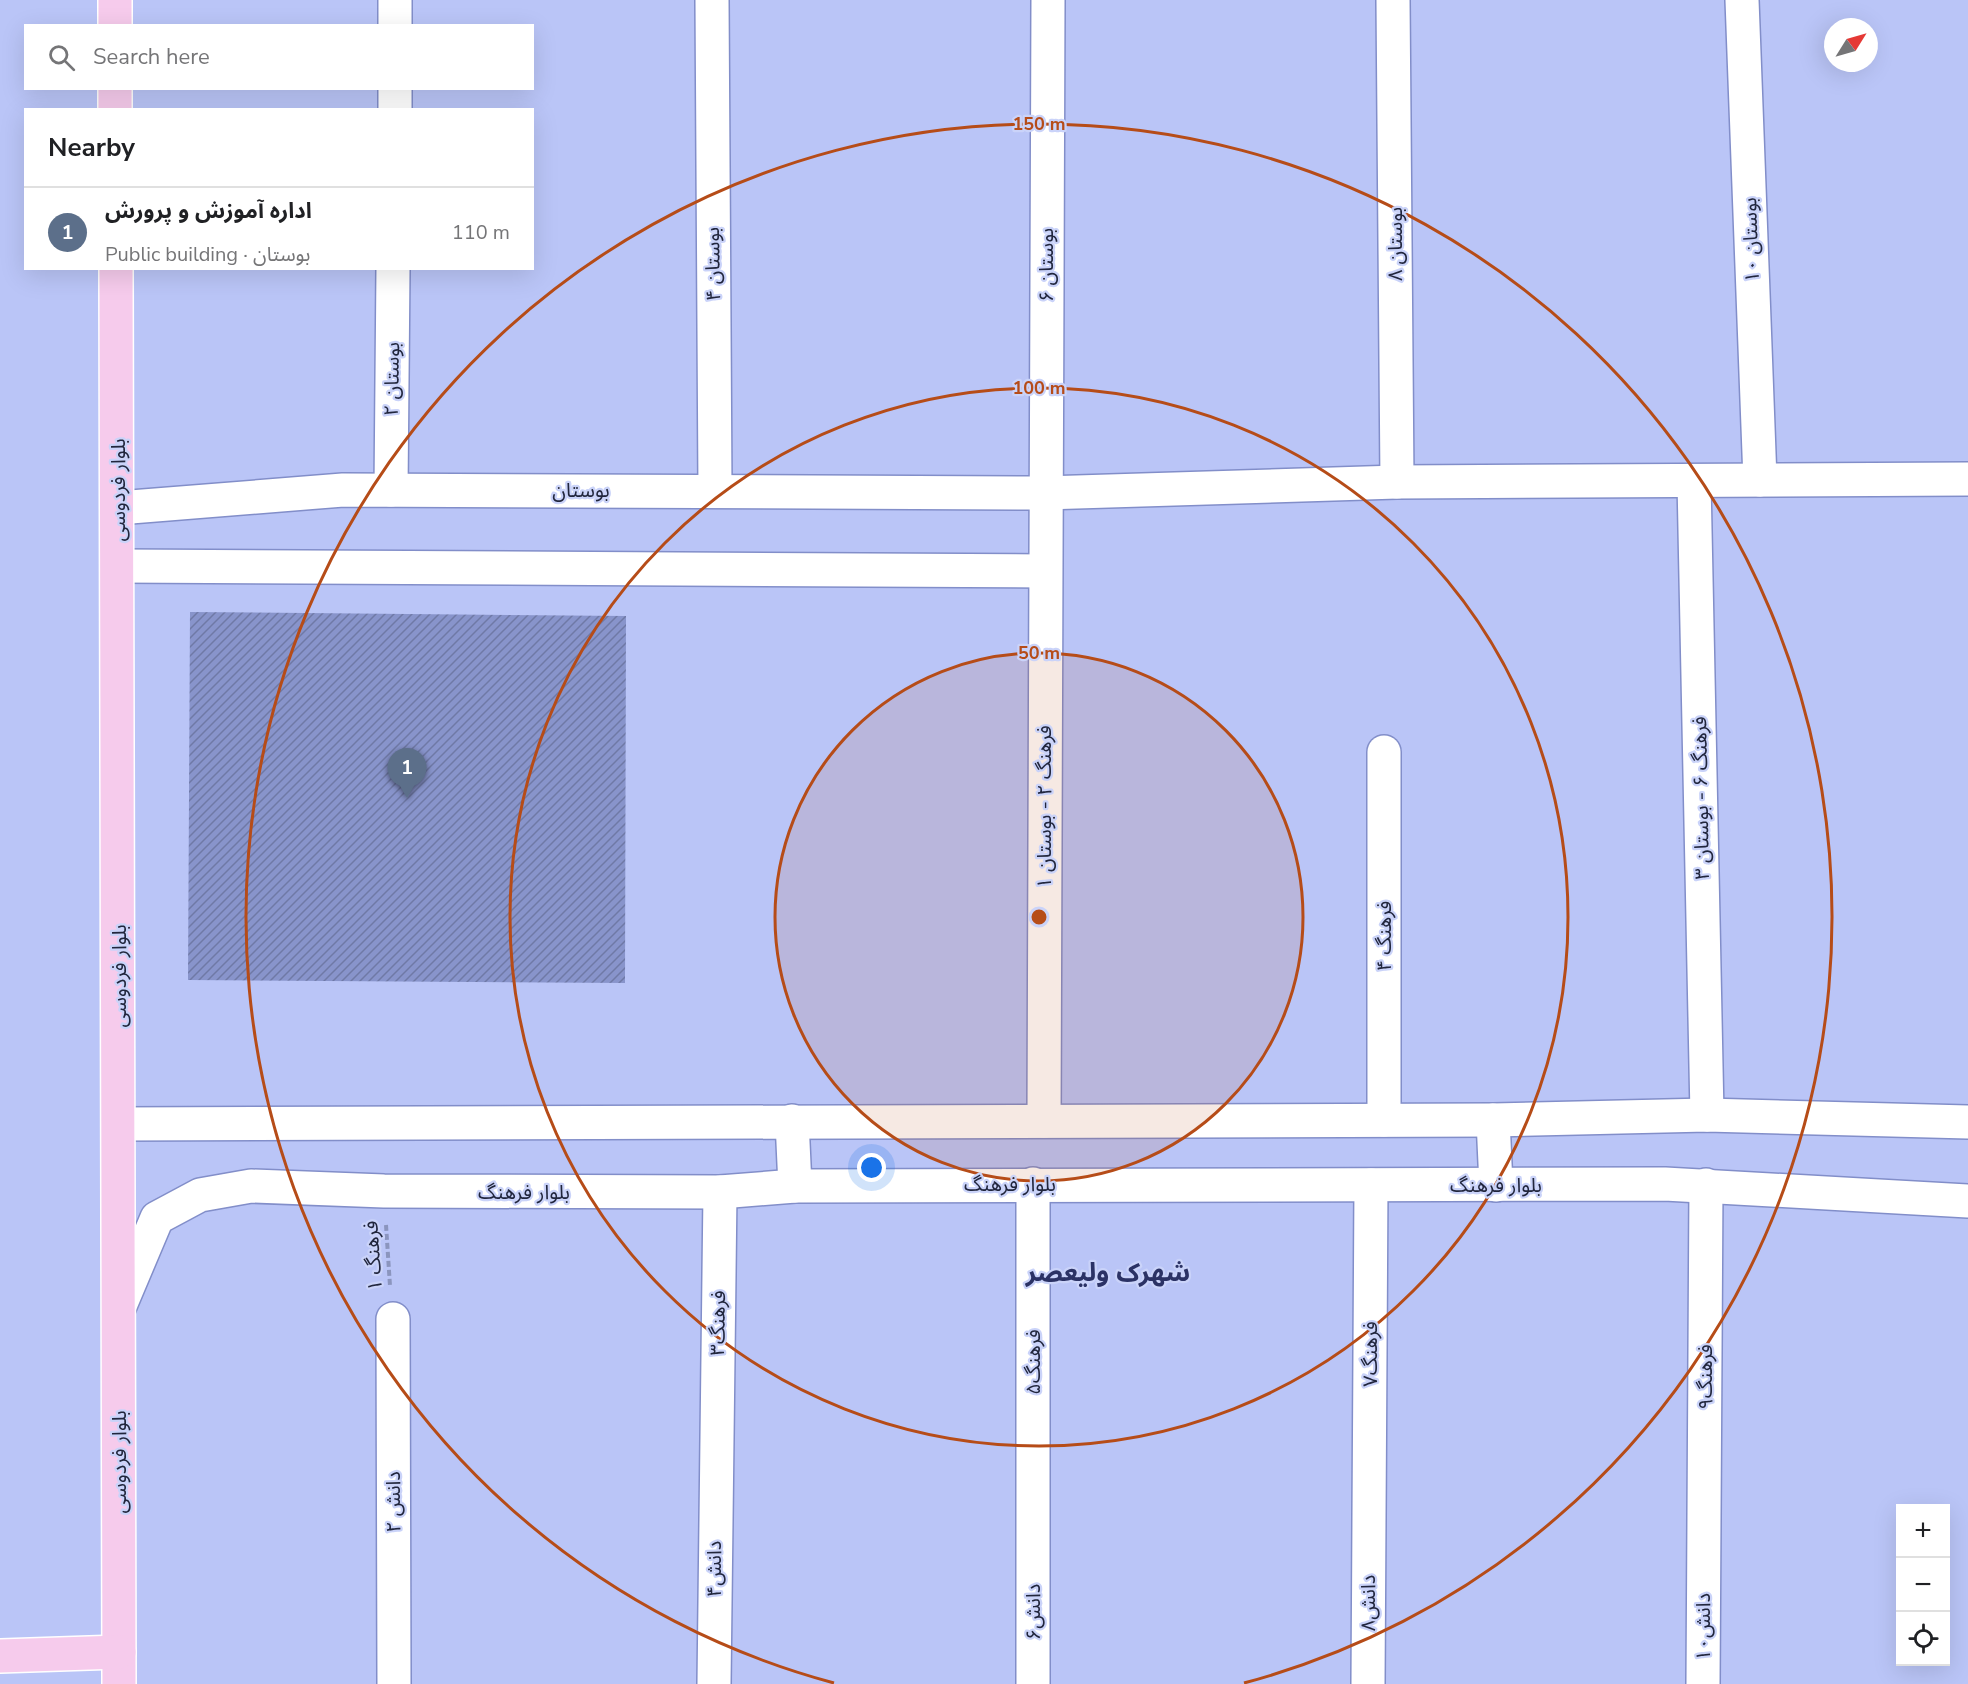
<!DOCTYPE html>
<html lang="en">
<head>
<meta charset="utf-8">
<style>
	body { margin:0; font-family:"Nunito Sans","Noto Sans Arabic",sans-serif; background:#f2f2f2; color:#202124 }
	.controls { position:absolute; right:18px; bottom:18px; display:grid; overflow:hidden; border-radius:0px; box-shadow:0 6px 24px #0002 }
	.controls button { width:54px; height:54px; display:grid; place-items:center; padding:0; border:0; border-bottom:2px solid #e0e0e0; background:#fff; color:#202124; font:30px sans-serif }
	.compass { position:absolute; left:1824px; top:18px; width:54px; height:54px; border-radius:50%; background:#fff; box-shadow:0 6px 24px #0002; rotate:53deg }
	.you { position:absolute; left:872px; top:1168px; width:21px; height:21px; margin:-15px; border:4px solid #fff; border-radius:50%; background:#1a73e8; box-shadow:0 0 0 9px #1a73e833 }
	.badge { display:grid; place-items:center; width:39px; height:39px; border-radius:50%; background:#1a73e8; color:#fff; font-size:20px; font-weight:700 }
	.pin { position:absolute; translate:-50% -50px; filter:drop-shadow(0 2px 3px #0008) }
	.pin::after { content:''; position:absolute; top:32px; width:21px; height:18px; background:inherit; clip-path:polygon(0 0,100% 0,50% 100%) }
	.list { margin:0; padding:0; list-style:none }
	h2 { display:flex; justify-content:space-between; align-items:center; height:78px; margin:0; padding:0 24px; font-size:26px }
	h2 small { font-size:20px; font-weight:400; color:#757577 }
	.list li { display:grid; grid-template-columns:39px 1fr auto; gap:18px; align-items:center; box-sizing:border-box; height:84px; padding:0 24px; border-top:2px solid #e0e0e0 }
	.list b { display:block; font-size:22px; white-space:nowrap }
	.list p { margin:0; font-size:20px; white-space:nowrap; color:#757577 }
	.list em { font-size:20px; font-style:normal; color:#757577 }
	.icon { flex:none; width:33px; height:33px; fill:none; stroke:currentColor; stroke-width:2; stroke-linecap:round; stroke-linejoin:round }
	.map { position:relative; flex:none; width:1968px; height:1684px; overflow:hidden }
	.search { position:absolute; background:#fff; box-shadow:0 6px 24px #0002; left:24px; top:24px; width:510px; height:66px; display:flex; align-items:center; gap:15px; box-sizing:border-box; padding:0 21px; border-radius:0px; color:#757577; font-size:22px }
	.panel { position:absolute; background:#fff; box-shadow:0 6px 24px #0002; left:24px; top:108px; width:510px; height:162px; border-radius:0px }
	.map>svg:first-child { display:block }
</style>
</head>
<body>
<div class="map">
<svg width="1968" height="1684" viewBox="0 0 1968 1684">
	<defs>
		<pattern id="building-hatch" width="6" height="6" patternUnits="userSpaceOnUse" patternTransform="scale(1.5)"><rect width="6" height="6" fill="#8894cb"/><path d="M-1 1l2-2M0 6l6-6M5 7l2-2" fill="none" stroke="#6f79a6"/></pattern>
	</defs>
	<rect width="100%" height="100%" fill="#bac5f7"/>
	<polygon fill="url(#building-hatch)" points="190,612 626,616 625,983 188,980"/>
	<g fill="none" stroke-linecap="round" stroke-linejoin="round">
		<defs>
			<g id="street">
				<polyline points="712,0 715,490"/>
				<polyline points="1393,0 1397,482"/>
				<polyline points="1742,0 1760,480"/>
				<polyline points="395,26 395,0"/>
				<polyline points="395,110 395,88"/>
				<polyline points="1694,481 1707,1115"/>
				<polyline points="391,490 393,268"/>
				<polyline points="118,508 343,490 1044,493 1397,482 1968,479"/>
				<polyline points="118,566 1044,571"/>
				<polyline points="1384,752 1384,1120"/>
				<polyline points="1044,1121 1048,0"/>
				<polyline points="1033,1184 1033,1684"/>
				<polyline points="393,1319 394,1684"/>
				<polyline points="714,1684 720,1192"/>
				<polyline points="1368,1684 1371,1185"/>
				<polyline points="1703,1684 1706,1185"/>
			</g>
			<g id="secondary">
				<polyline points="1493,1120 1496,1185"/>
				<polyline points="792,1121 795,1186"/>
				<polyline points="119,1124 1493,1120 1707,1115 1968,1122"/>
				<polyline points="119,1308 157,1218 200,1195 251,1186 384,1191 720,1192 795,1186 1665,1184 1968,1201"/>
			</g>
			<g id="primary">
				<polyline points="115,0 115,26"/>
				<polyline points="115,88 115,110"/>
				<polyline points="116,268 119,1684"/>
				<polyline points="0,1656 119,1652"/>
			</g>
		</defs>
		<use href="#street" stroke="#828ec9" stroke-width="36"/>
		<use href="#secondary" stroke="#828ec9" stroke-width="36"/>
		<use href="#primary" stroke="#fff" stroke-width="36"/>
		<polyline stroke="#8b95be" stroke-width="4" stroke-dasharray="6 3" stroke-linecap="butt" points="386,1225 390,1286"/>
		<use href="#street" stroke="#fff" stroke-width="33"/>
		<use href="#secondary" stroke="#fff" stroke-width="33"/>
		<use href="#primary" stroke="#f6cbec" stroke-width="33"/>
	</g>
	<circle cx="1039" cy="917" r="264" fill="#b64c18" fill-opacity=".12"/>
	<g fill="none" stroke="#b64c18" stroke-width="3">
		<circle cx="1039" cy="917" r="264"/>
		<circle cx="1039" cy="917" r="529"/>
		<path d="M834 1683A793 793 0 1 1 1244 1683"/>
	</g>
	<g text-anchor="middle" dominant-baseline="central" stroke-width="4.5" stroke-linejoin="round" paint-order="stroke">
		<g font-size="20" fill="#21263d" stroke="#cad3f9">
			<text transform="translate(1751 240) rotate(-92)">بوستان ۱۰</text>
			<text transform="translate(1395 244) rotate(-90)">بوستان ۸</text>
			<text transform="translate(713 264) rotate(-91)">بوستان ۴</text>
			<text transform="translate(1046 265) rotate(-90)">بوستان ۶</text>
			<text transform="translate(392 379) rotate(-89)">بوستان ۲</text>
			<text transform="translate(118 490) rotate(-90)">بلوار فردوسی</text>
			<text x="581" y="490">بوستان</text>
			<text transform="translate(1701 798) rotate(-91)">فرهنگ ۶ - بوستان ۳</text>
			<text transform="translate(1044 807) rotate(-90)">فرهنگ ۲ - بوستان ۱</text>
			<text transform="translate(1384 936) rotate(-90)">فرهنگ ۴</text>
			<text transform="translate(119 976) rotate(-90)">بلوار فردوسی</text>
			<text x="1010" y="1184">بلوار فرهنگ</text>
			<text x="1496" y="1185">بلوار فرهنگ</text>
			<text x="524" y="1192">بلوار فرهنگ</text>
			<text transform="translate(373 1256) rotate(-94)">فرهنگ ۱</text>
			<text transform="translate(718 1323) rotate(-89)">فرهنگ۳</text>
			<text transform="translate(1370 1354) rotate(-90)">فرهنگ۷</text>
			<text transform="translate(1033 1362) rotate(-90)">فرهنگ۵</text>
			<text transform="translate(1705 1377) rotate(-90)">فرهنگ۹</text>
			<text transform="translate(119 1462) rotate(-90)">بلوار فردوسی</text>
			<text transform="translate(393 1502) rotate(-90)">دانش ۲</text>
			<text transform="translate(714 1569) rotate(-90)">دانش۴</text>
			<text transform="translate(1368 1603) rotate(-90)">دانش۸</text>
			<text transform="translate(1033 1612) rotate(-90)">دانش۶</text>
			<text transform="translate(1703 1627) rotate(-90)">دانش۱۰</text>
		</g>
		<g font-size="26" font-weight="bold" fill="#2b3265" stroke="#cad3f9">
			<text x="1108" y="1272">شهرک ولیعصر</text>
		</g>
	</g>
	<circle cx="1039" cy="917" r="9" fill="#b64c18" stroke="#cad3f9" stroke-width="3"/>
	<g font-size="18" text-anchor="middle" font-weight="bold" fill="#b64c18" stroke="#cad3f9" stroke-width="4.5" stroke-linejoin="round" paint-order="stroke">
		<text x="1039" y="130">150 m</text>
		<text x="1039" y="394">100 m</text>
		<text x="1039" y="659">50 m</text>
	</g>
</svg>
<div class="controls">
<button>+</button>
<button>−</button>
<button><svg class="icon" aria-label="locate" viewBox="0 0 24 24"><circle cx="12" cy="12" r="6"/><path d="M12 2v4M12 18v4M2 12h4M18 12h4"/></svg></button>
</div>
<svg class="compass" viewBox="-18 -18 36 36"><path d="M0-13l5 13h-10z" fill="#e53935"/><path d="M0 13l5-13h-10z" fill="#757577"/></svg>
<div class="you"></div>
<div class="pin badge" style="left:407px;top:798px;background:#5c6f8a">1</div>
<div class="search"><svg class="icon" aria-label="search" viewBox="0 0 24 24"><circle cx="10" cy="10" r="6"/><path d="M15 15l6 6"/></svg>Search here</div>
<section class="panel">
<h2>Nearby<small></small></h2>
<ul class="list">
<li><span class="badge" style="background:#5c6f8a">1</span><div><b>اداره آموزش و پرورش</b><p>Public building · بوستان</p></div><em>110 m</em></li>
</ul>
</section>
</div>
</body>
</html>
